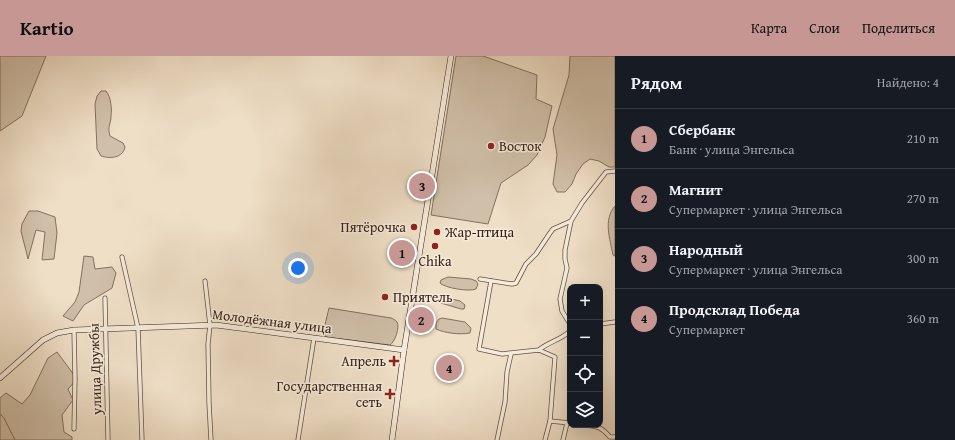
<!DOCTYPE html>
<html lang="ru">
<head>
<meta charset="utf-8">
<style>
	body { margin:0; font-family:"Gentium Book Plus",serif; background:#20242c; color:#f1f3f6 }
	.controls { position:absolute; right:12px; bottom:12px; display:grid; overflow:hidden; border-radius:8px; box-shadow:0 4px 16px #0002 }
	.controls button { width:36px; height:36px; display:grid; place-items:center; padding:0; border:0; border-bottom:1px solid #363941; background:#171b24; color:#f1f3f6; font:20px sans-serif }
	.you { position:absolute; left:298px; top:212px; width:14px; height:14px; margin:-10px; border:3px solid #fff; border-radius:50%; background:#1a73e8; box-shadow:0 0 0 6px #1a73e833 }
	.badge { display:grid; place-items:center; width:26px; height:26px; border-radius:50%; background:#c59692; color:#111; font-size:13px; font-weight:700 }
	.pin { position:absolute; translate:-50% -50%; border:2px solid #fff; box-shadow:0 1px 4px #0006 }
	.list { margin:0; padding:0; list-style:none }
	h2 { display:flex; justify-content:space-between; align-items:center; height:52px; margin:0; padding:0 16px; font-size:17px }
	h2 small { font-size:13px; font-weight:400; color:#9ea1a6 }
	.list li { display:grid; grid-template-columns:26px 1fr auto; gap:12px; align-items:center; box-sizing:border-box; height:60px; padding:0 16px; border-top:1px solid #363941 }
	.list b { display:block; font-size:15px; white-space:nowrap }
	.list p { margin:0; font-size:13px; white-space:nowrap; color:#9ea1a6 }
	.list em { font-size:13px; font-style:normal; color:#9ea1a6 }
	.icon { flex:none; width:22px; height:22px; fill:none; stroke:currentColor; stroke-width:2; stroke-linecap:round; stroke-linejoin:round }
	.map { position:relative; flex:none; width:615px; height:384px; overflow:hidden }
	header { display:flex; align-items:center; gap:24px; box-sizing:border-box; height:56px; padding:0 20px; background:#c59692; color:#111 }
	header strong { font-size:19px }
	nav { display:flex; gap:22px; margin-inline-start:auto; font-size:14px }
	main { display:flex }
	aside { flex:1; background:#171b24 }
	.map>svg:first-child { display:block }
</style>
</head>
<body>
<header>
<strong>Kartio</strong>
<nav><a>Карта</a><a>Слои</a><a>Поделиться</a></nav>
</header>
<main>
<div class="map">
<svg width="615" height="384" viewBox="0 0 615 384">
	<rect width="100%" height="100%" fill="#efdfc7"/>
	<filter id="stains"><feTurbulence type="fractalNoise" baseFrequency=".005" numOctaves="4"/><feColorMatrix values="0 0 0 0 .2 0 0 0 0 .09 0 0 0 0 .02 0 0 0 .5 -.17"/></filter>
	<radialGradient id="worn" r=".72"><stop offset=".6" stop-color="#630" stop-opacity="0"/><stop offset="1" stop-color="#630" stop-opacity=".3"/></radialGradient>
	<g fill="#d0bfa9" stroke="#84705f">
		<polygon points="0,0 46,0 22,60 0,75"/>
		<polygon points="456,0 483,0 537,19 536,43 552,50 545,81 537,99 528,109 501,127 488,168 431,159"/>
		<polygon points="570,0 615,0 615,111 609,111 599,105 590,103 583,108 576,118 572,128 565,136 557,136 553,128 557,99 553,73 569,19"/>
		<path d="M101 35H106C111 41 112 53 111 60 111 69 107 69 110 80L123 87 125 91C123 102 110 103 101 100L97 93 95 48 97 40Z"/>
		<path d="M615 150V200L613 199C610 183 603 164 615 150Z"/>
		<polygon points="29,155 38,155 55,161 57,177 54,203 42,204 45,176 36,174 28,203 21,175 22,168"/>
		<polygon points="84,200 93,201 95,213 112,211 116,217 112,232 84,249 73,265 63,260 75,246 79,236"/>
		<path d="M448 221 471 223 476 225 478 228 476 233C469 236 445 232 440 227L441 224Z"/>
		<polygon points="440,240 460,245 465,249 464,253 461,253 441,247 438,242"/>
		<path d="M329 252 391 262C393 263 396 264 397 266 400 271 395 286 390 289L326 281 323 277Z"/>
		<path d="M442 262 465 266 471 272 470 277C459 279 445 277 436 273V267L439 263Z"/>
		<polygon points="57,296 77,323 68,333 73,344 62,359 64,376 72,381 72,384 0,384 0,342 6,337 22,348 30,339 48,302"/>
	</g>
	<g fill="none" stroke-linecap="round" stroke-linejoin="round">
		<polyline stroke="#816d5b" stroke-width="1" points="0,358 4,362 15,384"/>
		<defs>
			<g id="street">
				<polyline points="122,201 138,272 142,384"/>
				<polyline points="480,223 512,228 516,227 526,208 536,198 550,177 553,173 571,165 582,147 606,116 615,115"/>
				<polyline points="205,225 210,269 208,288 209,347 211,384"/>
				<polyline points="491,225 479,293 502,298 539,294 555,301 550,365 545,384"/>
				<polyline points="105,242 108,384"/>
				<polyline points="570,268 562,255 560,243 567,212 565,203 565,194 571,165"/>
				<polyline points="600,268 615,266"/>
				<polyline points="74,274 75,323 74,373"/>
				<path d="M539 294C548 286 561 284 570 275"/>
				<polyline points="550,365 570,367"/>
				<path d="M584 369C598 370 601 371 610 381H615"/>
				<polyline points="298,384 314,282"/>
				<polyline points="497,384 505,346 507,316 511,298"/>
				<polyline points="563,384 567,367"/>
			</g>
			<g id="secondary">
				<polyline points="0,322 43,284 57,277 74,274 216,269 404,294"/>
				<polyline points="392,384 404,294 451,0"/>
			</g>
		</defs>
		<use href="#street" stroke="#665142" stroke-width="5"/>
		<use href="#secondary" stroke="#392215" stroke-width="6"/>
		<use href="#street" stroke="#f5eadb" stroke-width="3.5"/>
		<use href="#secondary" stroke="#f5eadb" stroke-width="5"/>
	</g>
	<g fill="#8f2418" stroke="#f5eadb" stroke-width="1.5">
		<circle cx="491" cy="90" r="4"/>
		<circle cx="414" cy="171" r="4"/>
		<circle cx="437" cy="176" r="4"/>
		<circle cx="435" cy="190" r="4"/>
		<circle cx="385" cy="241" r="4"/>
		<path d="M392 299h4v4h4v4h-4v4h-4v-4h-4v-4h4z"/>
		<path d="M388 332h4v4h4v4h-4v4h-4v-4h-4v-4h4z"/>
	</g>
	<g text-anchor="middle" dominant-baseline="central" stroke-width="3" stroke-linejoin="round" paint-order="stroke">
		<g font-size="14" fill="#392215" stroke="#f5eadb" text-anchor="start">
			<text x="499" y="90">Восток</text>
			<text x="406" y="171" text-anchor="end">Пятёрочка</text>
			<text x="445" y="176">Жар-птица</text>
			<text x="435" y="205" text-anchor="middle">Chika</text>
			<text x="393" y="241">Приятель</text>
			<text x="386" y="305" text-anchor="end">Апрель</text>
			<text x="382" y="330" text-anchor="end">Государственная<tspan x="382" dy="16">сеть</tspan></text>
		</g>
		<g font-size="14" fill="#392215" stroke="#f5eadb">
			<text transform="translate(272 265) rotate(7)">Молодёжная улица</text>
			<text transform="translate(95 313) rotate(-92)">улица Дружбы</text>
		</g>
	</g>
	<rect width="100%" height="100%" filter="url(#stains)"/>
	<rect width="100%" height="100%" fill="url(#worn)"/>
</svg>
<div class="controls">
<button>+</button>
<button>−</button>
<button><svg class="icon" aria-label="locate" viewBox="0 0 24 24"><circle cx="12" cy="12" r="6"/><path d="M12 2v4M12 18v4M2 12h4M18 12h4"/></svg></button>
<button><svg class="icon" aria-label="layers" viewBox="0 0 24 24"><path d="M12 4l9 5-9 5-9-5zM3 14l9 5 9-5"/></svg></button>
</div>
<div class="you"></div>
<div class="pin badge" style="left:402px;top:197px">1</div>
<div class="pin badge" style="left:421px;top:264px">2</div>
<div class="pin badge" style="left:422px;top:130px">3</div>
<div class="pin badge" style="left:449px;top:312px">4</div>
</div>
<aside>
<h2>Рядом<small>Найдено: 4</small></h2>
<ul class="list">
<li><span class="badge">1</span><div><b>Сбербанк</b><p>Банк · улица Энгельса</p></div><em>210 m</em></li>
<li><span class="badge">2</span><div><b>Магнит</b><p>Супермаркет · улица Энгельса</p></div><em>270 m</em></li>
<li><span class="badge">3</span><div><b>Народный</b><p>Супермаркет · улица Энгельса</p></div><em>300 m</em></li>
<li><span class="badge">4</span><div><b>Продсклад Победа</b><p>Супермаркет</p></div><em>360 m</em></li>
</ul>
</aside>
</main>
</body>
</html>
